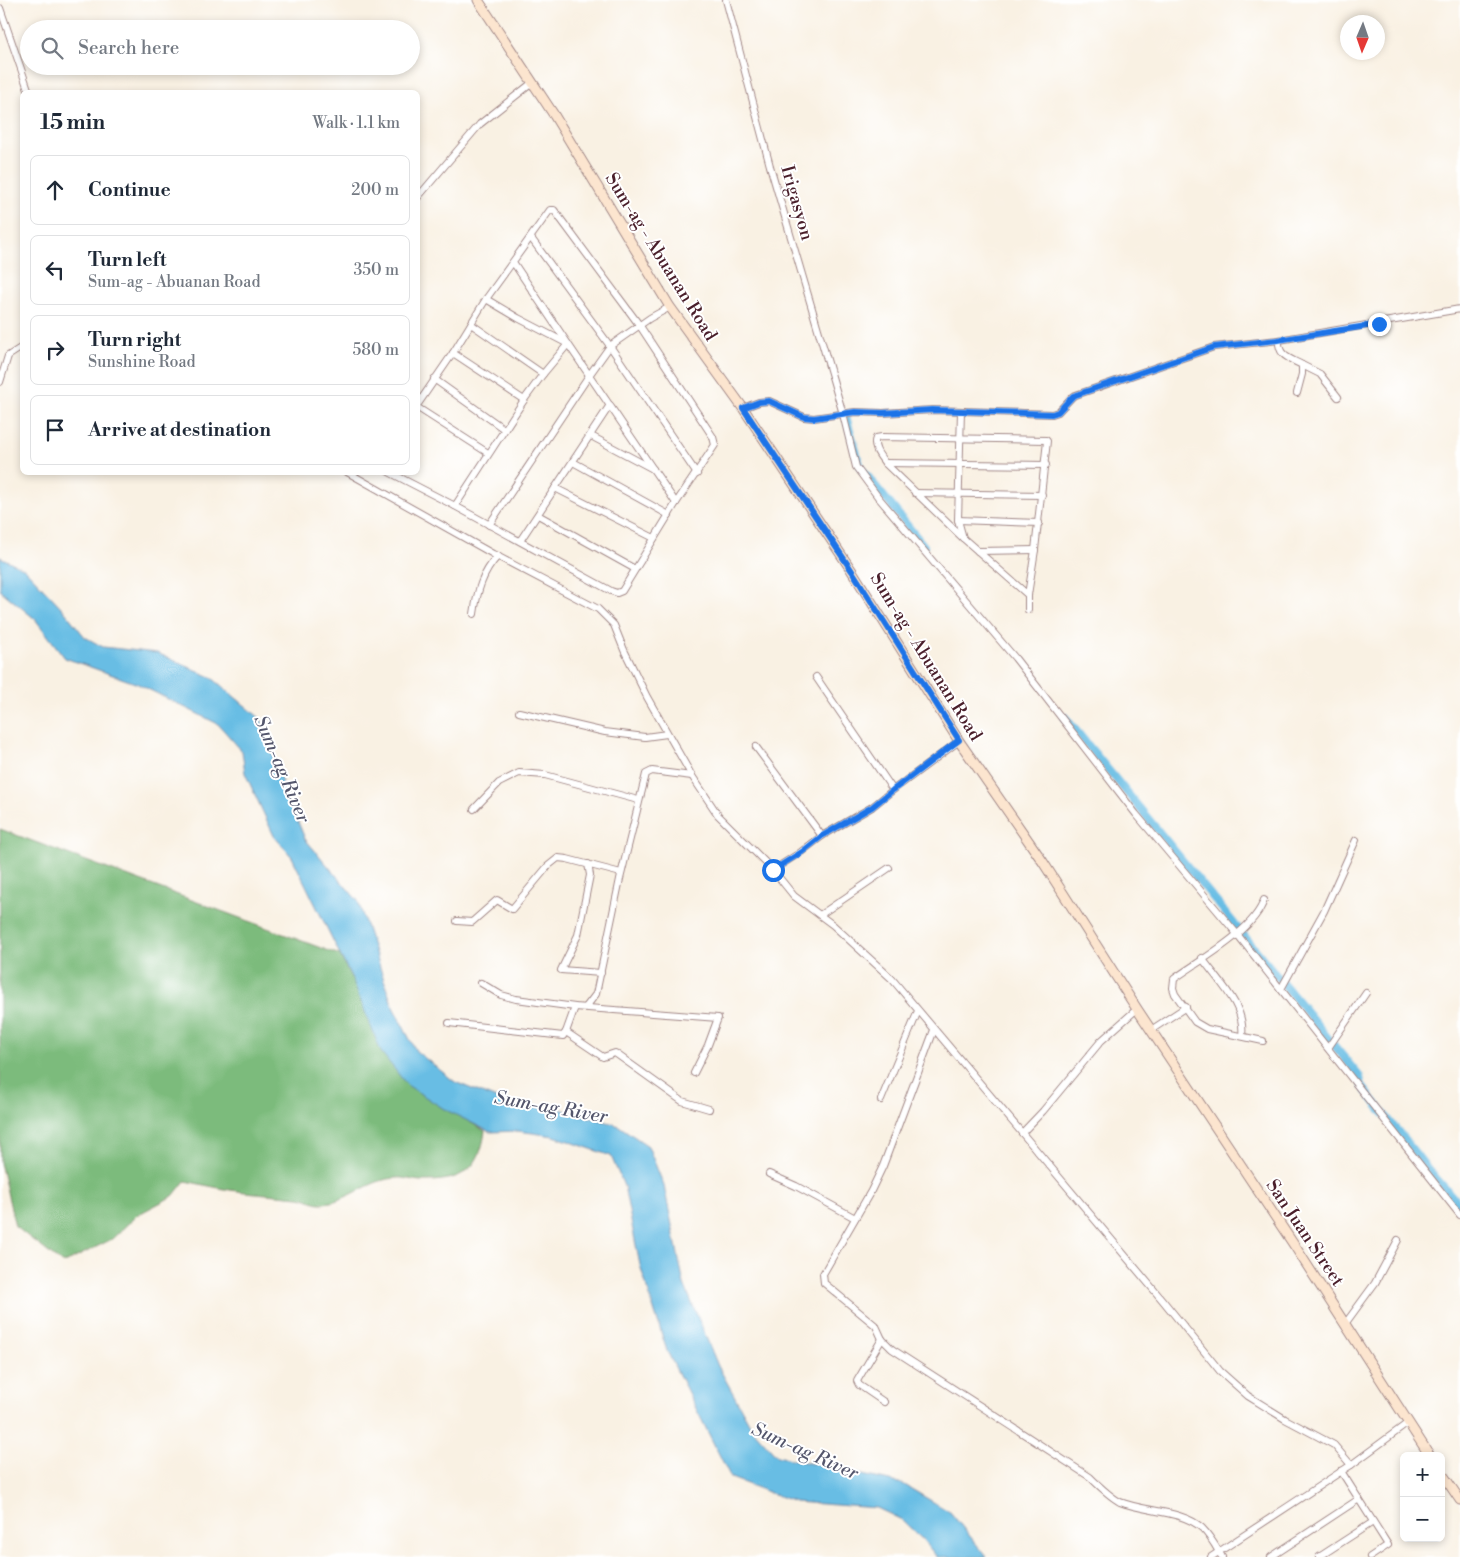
<!DOCTYPE html>
<html lang="en">
<head>
<meta charset="utf-8">
<style>
	body { margin:0; font-family:"Libre Bodoni",serif; background:#f6f6f7; color:#1f2937 }
	.controls { position:absolute; right:15px; bottom:15px; display:grid; overflow:hidden; border-radius:8px; box-shadow:0 2px 8px #0003 }
	.controls button { width:45px; height:45px; display:grid; place-items:center; padding:0; border:0; border-bottom:1px solid #e0e1e3; background:#fff; color:#1f2937; font:25px sans-serif }
	.compass { position:absolute; left:1340px; top:15px; width:45px; height:45px; border-radius:50%; background:#fff; box-shadow:0 2px 8px #0003; rotate:182deg }
	.stop { position:absolute; width:15px; height:15px; margin:-11px; border:4px solid #1a73e8; border-radius:50%; background:#fff }
	.stop.end { background:#1a73e8; border-color:#fff; box-shadow:0 1px 5px #0008 }
	.list { margin:0; padding:0; list-style:none }
	h2 { display:flex; justify-content:space-between; align-items:center; height:65px; margin:0; padding:0 20px; font-size:21px }
	h2 small { font-size:16px; font-weight:400; color:#747a83 }
	.list li { display:grid; grid-template-columns:32px 1fr auto; gap:15px; align-items:center; box-sizing:border-box; height:70px; margin:0 10px 10px; padding:0 10px; border:1px solid #e0e1e3; border-radius:8px }
	.list b { display:block; font-size:19px; white-space:nowrap }
	.list p { margin:0; font-size:16px; white-space:nowrap; color:#747a83 }
	.list em { font-size:16px; font-style:normal; color:#747a83 }
	.icon { flex:none; width:28px; height:28px; fill:none; stroke:currentColor; stroke-width:2; stroke-linecap:round; stroke-linejoin:round }
	.map { position:relative; flex:none; width:1460px; height:1557px; overflow:hidden }
	.search { position:absolute; background:#fff; box-shadow:0 2px 8px #0003; left:20px; top:20px; width:400px; height:55px; display:flex; align-items:center; gap:12px; box-sizing:border-box; padding:0 18px; border-radius:28px; color:#747a83; font-size:19px }
	.panel { position:absolute; background:#fff; box-shadow:0 2px 8px #0003; left:20px; top:90px; width:400px; height:385px; border-radius:8px }
	.map>svg:first-child { display:block }
</style>
</head>
<body>
<div class="map">
<svg width="1460" height="1557" viewBox="0 0 1460 1557">
	<rect width="100%" height="100%" fill="#fff"/>
	<filter id="ink" filterUnits="userSpaceOnUse"><feTurbulence type="fractalNoise" baseFrequency=".02" numOctaves="2"/><feDisplacementMap in="SourceGraphic" scale="10" xChannelSelector="R" yChannelSelector="G"/><feConvolveMatrix kernelMatrix="1 2 1 2 8 2 1 2 1" color-interpolation-filters="sRGB"/></filter>
	<filter id="wash" filterUnits="userSpaceOnUse"><feTurbulence type="fractalNoise" baseFrequency=".0096" numOctaves="4" result="noise"/><feDisplacementMap in="SourceGraphic" scale="20" xChannelSelector="R" yChannelSelector="G"/><feGaussianBlur stdDeviation="1.12" result="paint"/><feColorMatrix in="noise" values="0 0 0 0 0 0 0 0 0 0 0 0 0 0 0 0 0 1.4 0 .05"/><feComposite in="paint" operator="in"/></filter>
	<g filter="url(#wash)">
		<rect width="100%" height="100%" fill="#f9f1e3"/>
		<path fill="#7cbb7c" stroke="#636d54" d="M0 829 340 955 352 979 470 1122 485 1131C480 1171 460 1182 422 1181 414 1181 404 1177 396 1178 369 1179 350 1201 324 1203 316 1204 307 1198 299 1197 281 1195 263 1194 245 1192 225 1190 205 1185 185 1181L173 1196 137 1215 112 1239 63 1264 15 1226 0 1162Z"/>
		<polygon fill="#67bde4" stroke="#586e88" points="0,557 25,569 61,607 85,637 103,647 157,653 211,677 261,719 281,780 305,839 358,901 393,1007 416,1051 455,1082 516,1107 556,1108 611,1123 619,1126 648,1146 664,1186 684,1284 718,1366 752,1428 777,1456 903,1484 950,1512 987,1557 937,1557 923,1540 902,1520 877,1508 795,1502 731,1478 667,1351 640,1265 624,1186 611,1156 554,1136 518,1131 490,1132 444,1109 407,1085 381,1052 352,979 292,857 274,836 245,773 242,751 218,724 138,684 65,658 35,619 0,590"/>
		<g fill="none" stroke-linecap="round" stroke-linejoin="round">
			<g stroke="#67bde4" stroke-width="8">
				<polyline points="847,420 861,468 924,546"/>
				<polyline points="1065,717 1360,1077 1362,1086 1427,1168 1460,1205"/>
			</g>
		</g>
	</g>
	<g filter="url(#ink)">
		<g fill="none" stroke-linecap="round" stroke-linejoin="round">
			<defs>
				<g id="minor">
					<polyline points="726,0 770,166 843,414 856,467 878,497 1015,658 1136,814 1237,934 1460,1215"/>
					<polyline points="0,8 29,92"/>
					<polyline points="418,197 480,124 532,83"/>
					<polyline points="531,238 610,346 697,474"/>
					<polyline points="486,299 518,318 568,344 676,503"/>
					<polyline points="471,324 543,374"/>
					<path d="M1279 340C1278 356 1289 358 1302 365V374L1297 393"/>
					<polyline points="453,353 524,400"/>
					<polyline points="1302,365 1320,374 1338,397"/>
					<polyline points="434,379 504,429"/>
					<polyline points="0,382 8,356 22,347"/>
					<polyline points="418,404 453,353 486,299 550,210 554,210 640,326 713,437 715,445 676,503 622,591 617,593 611,591 455,506 524,400 543,374 568,344 513,262"/>
					<polyline points="418,408 488,453"/>
					<polyline points="743,408 759,402 769,401 804,417 814,418 855,412 883,413 933,410 1052,414 1058,412 1073,396 1214,347 1279,340 1460,309"/>
					<polyline points="961,411 958,520 963,538 1028,595"/>
					<polyline points="591,436 653,469"/>
					<polyline points="573,462 669,515"/>
					<polyline points="885,463 1046,465"/>
					<polyline points="347,472 493,554 598,609 614,625 624,650 647,697 692,776 718,815 773,870 794,896 833,925 892,979 1022,1133"/>
					<polyline points="389,472 455,506"/>
					<polyline points="555,488 654,538"/>
					<polyline points="915,493 1042,495"/>
					<polyline points="538,515 635,569"/>
					<polyline points="958,520 1039,523"/>
					<polyline points="489,525 590,374 610,346 650,318 670,307"/>
					<path d="M963 538 885 463C880 456 872 447 876 438L882 437 1046 440 1047 441 1035 550 1028 595V610"/>
					<polyline points="520,541 610,405"/>
					<polyline points="978,551 1035,550"/>
					<path d="M474 614C477 592 482 573 498 556"/>
					<polyline points="816,677 893,790"/>
					<polyline points="519,712 605,732 645,737 667,734"/>
					<polyline points="756,747 822,836"/>
					<polyline points="474,809 499,783 519,773 545,775 638,800"/>
					<polyline points="588,864 590,875 578,935 561,970 601,973"/>
					<polyline points="773,870 801,852 822,836 872,807 893,790 959,741"/>
					<polyline points="820,915 889,868"/>
					<polyline points="457,921 472,922 497,900 512,909 548,866 558,858 567,859 621,873"/>
					<path d="M1202 958C1218 981 1246 1006 1242 1036"/>
					<polyline points="481,983 501,995 516,999 575,1007 718,1018 708,1045 694,1073"/>
					<polyline points="1281,989 1324,911 1356,840"/>
					<polyline points="586,1007 596,994 620,879 646,774 652,771 692,776"/>
					<polyline points="1137,1009 1101,1041 1043,1111 1022,1133 1164,1302 1220,1371 1248,1396 1285,1419 1334,1445 1351,1465"/>
					<polyline points="449,1023 563,1036 566,1032 575,1007"/>
					<path d="M934 1030 883 1166 871 1191 823 1274 824 1283 876 1326 882 1339 892 1349 1090 1477C1099 1486 1109 1496 1120 1502 1145 1512 1182 1510 1202 1528 1211 1537 1216 1547 1222 1557"/>
					<polyline points="1151,1030 1186,1007"/>
					<polyline points="566,1032 603,1057 615,1053 682,1101 709,1109"/>
					<path d="M1263 1041 1207 1029 1195 1022 1175 994 1173 988 1174 979C1200 960 1254 931 1264 900"/>
					<polyline points="1328,1048 1366,993"/>
					<polyline points="881,1100 918,1011"/>
					<polyline points="769,1174 796,1186 855,1218"/>
					<polyline points="1345,1324 1375,1283 1398,1240"/>
					<polyline points="882,1339 857,1381 859,1385 884,1402"/>
					<polyline points="1341,1471 1388,1545 1370,1557"/>
					<polyline points="1211,1557 1351,1465 1408,1423"/>
					<polyline points="1271,1557 1359,1499"/>
					<polyline points="1319,1557 1373,1522"/>
				</g>
				<g id="secondary">
					<polyline points="478,0 554,115 670,307 743,408 852,571 959,741 1043,862 1137,1009 1296,1248 1430,1456"/>
					<polyline points="1441,1472 1460,1500"/>
				</g>
			</defs>
			<use href="#minor" stroke="#a28887" stroke-width="8"/>
			<use href="#secondary" stroke="#a28887" stroke-width="11"/>
			<use href="#minor" stroke="#fff" stroke-width="6"/>
			<use href="#secondary" stroke="#fce5cf" stroke-width="9"/>
		</g>
	</g>
	<g fill="none" stroke-linecap="round" stroke-linejoin="round" filter="url(#ink)">
		<polyline stroke="#1a73e8" stroke-width="6" points="773,870 802,852 822,836 872,807 893,790 959,740 852,571 743,408 759,402 769,401 804,417 814,418 855,412 883,413 932,410 1052,414 1058,412 1073,396 1214,347 1278,340 1379,324"/>
	</g>
	<g text-anchor="middle" dominant-baseline="central" stroke-width="4" stroke-linejoin="round" paint-order="stroke">
		<g font-size="18" fill="#4a1f2b" stroke="#fff">
			<text transform="translate(797 203) rotate(74)">Irigasyon</text>
			<text transform="translate(661 257) rotate(58)">Sum-ag - Abuanan Road</text>
			<text transform="translate(926 657) rotate(58)">Sum-ag - Abuanan Road</text>
			<text transform="translate(1305 1233) rotate(56)">San Juan Street</text>
		</g>
		<g font-size="19" font-style="italic" fill="#54566c" stroke="#fff">
			<text transform="translate(282 769) rotate(67)">Sum-ag River</text>
			<text transform="translate(551 1107) rotate(10)">Sum-ag River</text>
			<text transform="translate(805 1451) rotate(24)">Sum-ag River</text>
		</g>
	</g>
</svg>
<div class="controls">
<button>+</button>
<button>−</button>
</div>
<svg class="compass" viewBox="-18 -18 36 36"><path d="M0-13l5 13h-10z" fill="#e53935"/><path d="M0 13l5-13h-10z" fill="#747a83"/></svg>
<div class="stop" style="left:773px;top:870px"></div>
<div class="stop end" style="left:1379px;top:324px"></div>
<div class="search"><svg class="icon" aria-label="search" viewBox="0 0 24 24"><circle cx="10" cy="10" r="6"/><path d="M15 15l6 6"/></svg>Search here</div>
<section class="panel">
<h2>15 min<small>Walk · 1.1 km</small></h2>
<ul class="list">
<li><svg class="icon" aria-label="ahead" viewBox="0 0 24 24"><path d="M12 20V5M6 11l6-6 6 6"/></svg><div><b>Continue</b></div><em>200 m</em></li>
<li><svg class="icon" aria-label="left" viewBox="0 0 24 24"><path d="M17 20v-9H6M10 6l-5 5 5 5"/></svg><div><b>Turn left</b><p>Sum-ag - Abuanan Road</p></div><em>350 m</em></li>
<li><svg class="icon" aria-label="right" viewBox="0 0 24 24"><path d="M7 20v-9h11M14 6l5 5-5 5"/></svg><div><b>Turn right</b><p>Sunshine Road</p></div><em>580 m</em></li>
<li><svg class="icon" aria-label="arrive" viewBox="0 0 24 24"><path d="M6 21V4h12l-3 4 3 4H6"/></svg><div><b>Arrive at destination</b></div></li>
</ul>
</section>
</div>
</body>
</html>
